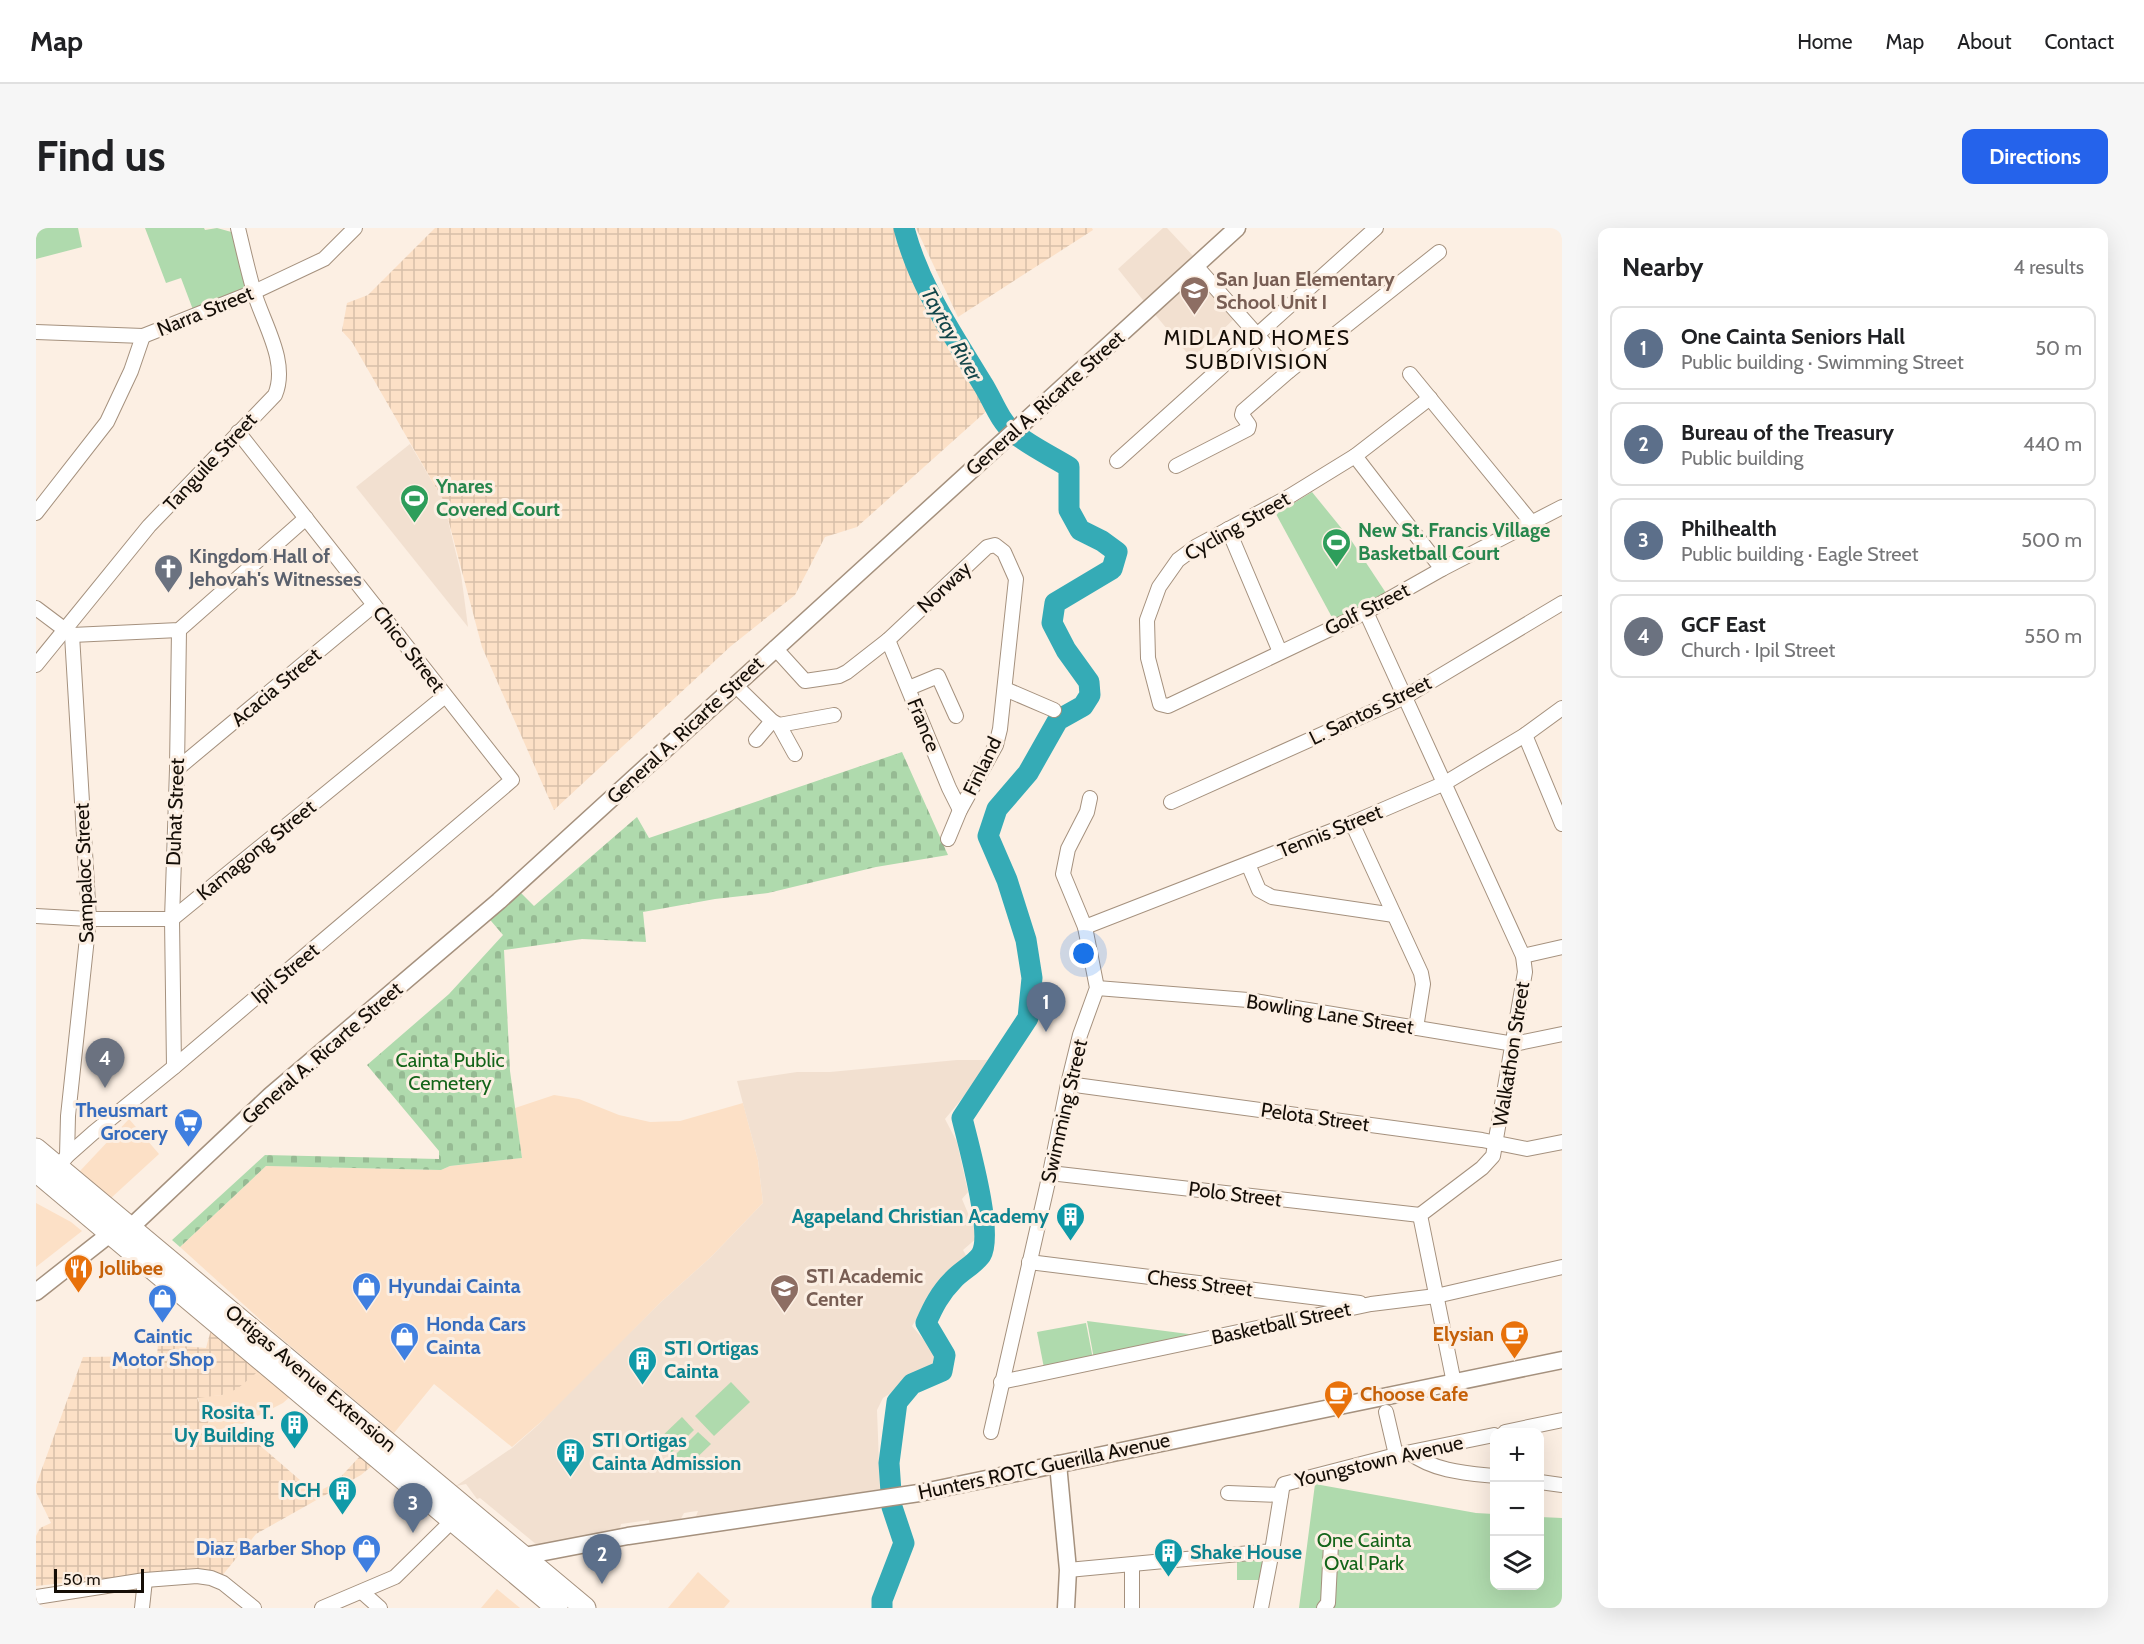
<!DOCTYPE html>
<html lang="en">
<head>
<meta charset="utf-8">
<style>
	body { margin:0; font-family:Cabin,sans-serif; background:#f6f6f6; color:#202124 }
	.controls { position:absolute; right:18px; bottom:18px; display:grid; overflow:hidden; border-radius:12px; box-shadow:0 6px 24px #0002 }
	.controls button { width:54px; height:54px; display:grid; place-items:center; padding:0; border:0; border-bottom:2px solid #e0e0e0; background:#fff; color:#202124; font:30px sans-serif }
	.scale { position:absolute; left:18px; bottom:15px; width:90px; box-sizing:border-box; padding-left:6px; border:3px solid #150e07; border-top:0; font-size:16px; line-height:21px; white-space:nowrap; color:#150e07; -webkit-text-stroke:4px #fcefe3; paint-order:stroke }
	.you { position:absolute; left:1048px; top:726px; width:21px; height:21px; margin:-15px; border:4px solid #fff; border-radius:50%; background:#1a73e8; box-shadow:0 0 0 9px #1a73e833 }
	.badge { display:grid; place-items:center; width:39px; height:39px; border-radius:50%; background:#2563eb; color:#fff; font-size:20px; font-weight:700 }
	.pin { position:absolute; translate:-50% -50px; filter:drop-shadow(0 2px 3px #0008) }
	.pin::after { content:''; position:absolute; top:32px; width:21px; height:18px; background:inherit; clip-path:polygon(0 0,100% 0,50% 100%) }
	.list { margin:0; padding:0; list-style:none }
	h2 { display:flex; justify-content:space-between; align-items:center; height:78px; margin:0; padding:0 24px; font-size:26px }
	h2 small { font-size:20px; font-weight:400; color:#757577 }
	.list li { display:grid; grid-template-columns:39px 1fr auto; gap:18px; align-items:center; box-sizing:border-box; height:84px; margin:0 12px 12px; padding:0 12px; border:2px solid #e0e0e0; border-radius:12px }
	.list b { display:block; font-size:22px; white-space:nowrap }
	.list p { margin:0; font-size:20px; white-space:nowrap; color:#757577 }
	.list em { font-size:20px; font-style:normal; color:#757577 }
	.icon { flex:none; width:33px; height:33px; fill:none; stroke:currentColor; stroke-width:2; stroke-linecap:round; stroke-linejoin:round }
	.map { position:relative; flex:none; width:1526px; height:1380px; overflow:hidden; border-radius:12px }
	header { display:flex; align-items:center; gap:36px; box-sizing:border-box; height:84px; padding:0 30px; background:#fff; border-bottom:2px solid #e0e0e0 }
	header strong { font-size:28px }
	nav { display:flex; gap:33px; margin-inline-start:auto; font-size:21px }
	.intro { display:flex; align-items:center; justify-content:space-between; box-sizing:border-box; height:144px; padding:0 36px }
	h1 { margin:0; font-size:42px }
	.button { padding:15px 27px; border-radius:12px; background:#2563eb; color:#fff; font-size:21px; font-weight:700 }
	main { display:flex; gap:36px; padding:0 36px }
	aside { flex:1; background:#fff; border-radius:12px; box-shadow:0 6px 24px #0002 }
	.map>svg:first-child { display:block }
</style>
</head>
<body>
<header>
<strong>Map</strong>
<nav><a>Home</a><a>Map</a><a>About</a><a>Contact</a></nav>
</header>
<div class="intro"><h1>Find us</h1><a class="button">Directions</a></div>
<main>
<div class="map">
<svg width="1526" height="1380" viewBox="0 0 1526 1380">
	<defs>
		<pattern id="industrial-grid" width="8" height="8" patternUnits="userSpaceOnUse" patternTransform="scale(1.5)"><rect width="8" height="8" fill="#fce0c6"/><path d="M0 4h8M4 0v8" fill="none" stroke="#d7bfa9"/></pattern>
		<pattern id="cemetery-stones" width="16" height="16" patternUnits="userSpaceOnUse" patternTransform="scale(1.5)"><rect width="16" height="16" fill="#afdaad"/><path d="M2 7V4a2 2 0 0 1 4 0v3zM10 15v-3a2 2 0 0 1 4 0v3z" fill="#96ba93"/></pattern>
	</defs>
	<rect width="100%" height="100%" fill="#fcefe3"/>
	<g fill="#fce0c6">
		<polygon points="518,867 543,871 583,887 614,894 644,893 707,875 722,932 727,975 675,1029 625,1074 521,1180 476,1219 398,1156 358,1205 239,1105 144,1019 230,938 405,942 414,938 486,930 479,880"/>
		<polygon points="93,891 123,926 75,970 44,943"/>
		<polygon points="0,975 35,994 46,1003 0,1039"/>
		<polygon points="225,1141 256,1167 247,1175 206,1196 199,1195 177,1205 161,1169 186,1167"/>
		<polygon points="662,1344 694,1373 688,1380 632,1380"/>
		<polygon points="461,1361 484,1380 445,1380"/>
	</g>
	<g fill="url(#industrial-grid)">
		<polygon points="399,0 860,0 905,106 928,143 955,179 821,299 789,309 759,367 695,418 518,582 446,419 407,272 316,114 306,103 311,75 332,67"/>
		<polygon points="880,0 1056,0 1057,2 922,89"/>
		<polygon points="176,1098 225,1141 201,1161 186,1167 161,1170 181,1214 206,1202 279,1265 299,1255 326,1226 338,1236 325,1247 220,1306 185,1349 163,1342 144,1342 0,1358 0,1308 4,1300 15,1295 0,1264 0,1257 47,1129 121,1128 122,1116 170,1120"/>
	</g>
	<g fill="#f2e0d0">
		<polygon points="1127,0 1131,0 1161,32 1111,77 1082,41"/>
		<polygon points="1162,41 1200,89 1156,131 1117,84"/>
		<polygon points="374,216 407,272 425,346 432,399 320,259"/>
		<polygon points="921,832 958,832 909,891 921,914 932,964 926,971 942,1009 927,1022 932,1031 898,1064 876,1098 899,1125 896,1138 847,1170 841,1182 844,1261 662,1292 659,1291 662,1283 654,1284 648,1285 643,1294 614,1299 613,1292 585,1296 583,1304 501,1317 444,1270 441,1271 430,1256 420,1258 476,1220 502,1197 625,1074 675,1029 727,975 722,932 701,853 761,844 794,844"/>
	</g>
	<polygon fill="url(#cemetery-stones)" points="866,524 912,627 840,639 732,665 679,671 607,684 610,714 546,711 468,722 474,843 486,930 414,938 405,942 230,938 144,1019 136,1012 229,927 403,931 403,923 331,837 413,766 467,707 450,687 480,660 498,678 601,589 613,610"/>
	<g fill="#afdaad">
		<polygon points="0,0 42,0 46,19 0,31"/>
		<polygon points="109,0 168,0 169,2 181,0 199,5 214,66 159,87 145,50 130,55"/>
		<polygon points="1276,264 1315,312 1350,365 1298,393 1240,286"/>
		<polygon points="1051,1093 1176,1109 1058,1131"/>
		<polygon points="1050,1095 1057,1131 1008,1140 1001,1104"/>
		<polygon points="695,1154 714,1174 678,1208 659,1188"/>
		<polygon points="646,1189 658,1202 634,1226 621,1213"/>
		<polygon points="662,1204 675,1216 650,1240 638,1228"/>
		<polygon points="1279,1256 1440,1285 1458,1286 1458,1358 1504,1358 1504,1289 1526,1290 1526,1380 1263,1380"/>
		<polygon points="1201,1331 1231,1331 1226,1352 1201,1352"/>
	</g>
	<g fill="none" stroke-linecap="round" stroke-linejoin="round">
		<path stroke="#35abb6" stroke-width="21" d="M846 1380V1372L868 1315 856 1279 853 1235 861 1174 876 1156 906 1143 909 1127 890 1095C897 1079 904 1065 917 1052 925 1043 938 1037 945 1027 958 1006 932 915 926 890L992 790 996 750 990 712 971 652 952 608 961 581 992 545 1022 492 1047 478 1054 467 1053 454 1030 422 1016 395 1019 375 1076 341 1081 324 1066 313 1044 302 1033 282V239C1015 228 994 218 978 205 962 191 957 172 946 155 916 105 883 58 868 0"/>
		<defs>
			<g id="minor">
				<polyline points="1160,38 1253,143"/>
				<polyline points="0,104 107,108 218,64 288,31 319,0"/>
				<polyline points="1374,146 1496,295"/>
				<polyline points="1394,170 1319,228 1254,268 1161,318 1142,332 1123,359 1111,392 1112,430 1124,476 1132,478 1330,384 1406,341 1526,279"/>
				<polyline points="1319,228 1406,341"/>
				<polyline points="1081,233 1340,0"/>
				<polyline points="1140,238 1212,201 1213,197 1206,187 1207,183 1253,143 1403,24"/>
				<polyline points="0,285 71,194 95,143 107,108"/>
				<polyline points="1192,301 1244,424"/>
				<polyline points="0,380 36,407 53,691 32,888 31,928"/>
				<polyline points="1330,384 1487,728 1489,744 1457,928 1446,940 1384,987 1418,1155"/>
				<polyline points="36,407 143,402 270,290"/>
				<polyline points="852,412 913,560 924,582"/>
				<polyline points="739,420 769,453 803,448 811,444 852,412 951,319 959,317 968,324 980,351 964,501 960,517 924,582 912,611"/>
				<path d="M0 437 113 298 239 167C253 134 227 95 218 64 212 43 207 21 202 0"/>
				<polyline points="699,457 736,493 743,497 759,526"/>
				<polyline points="873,460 902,448 920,488"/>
				<polyline points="969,461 1018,482"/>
				<polyline points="743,497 798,487"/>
				<polyline points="1489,507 1526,596"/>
				<polyline points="720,512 736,493"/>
				<polyline points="141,541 338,377"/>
				<polyline points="1135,574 1369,469 1526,375"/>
				<polyline points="1316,595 1385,745 1387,756 1380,800"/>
				<polyline points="1212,636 1223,662 1236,669 1358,687"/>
				<polyline points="0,688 53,691 136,691 409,468"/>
				<polyline points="1049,699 1316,595 1409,555 1489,507 1526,480"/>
				<polyline points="1487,728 1526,719"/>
				<polyline points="1061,760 1212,772 1478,816 1526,806"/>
				<polyline points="138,839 136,691 141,541 143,402"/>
				<polyline points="1032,856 1446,912 1491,921 1526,914"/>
				<polyline points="22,939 31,928 57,905 138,839 476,552 202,204"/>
				<polyline points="1014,945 1384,987"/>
				<polyline points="993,1034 1324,1075"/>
				<polyline points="965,1154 1335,1076 1400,1068 1526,1039"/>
				<polyline points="1350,1184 1360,1227"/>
				<polyline points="955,1204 1014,945 1032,856 1044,807 1061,760 1049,699 1027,646 1032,621 1051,584 1054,570"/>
				<polyline points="1469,1204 1526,1192"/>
				<path d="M1374 1225C1398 1243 1429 1245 1458 1248"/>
				<polyline points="1504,1254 1526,1257"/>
				<polyline points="1192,1265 1245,1267"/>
				<polyline points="1032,1342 1236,1323 1246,1261 1248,1256 1360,1227 1458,1207"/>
				<polyline points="326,1364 344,1380"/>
				<polyline points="0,1369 109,1352 161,1348 175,1350 187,1355 218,1380"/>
				<polyline points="106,1380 109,1352"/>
				<polyline points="286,1380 359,1349 417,1292"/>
				<polyline points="1096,1380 1096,1337"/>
				<polyline points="1225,1380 1236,1323"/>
				<polyline points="1288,1380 1292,1375 1295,1316"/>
			</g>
			<g id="tertiary">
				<polyline points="0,1064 75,1005 94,1000 235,867 463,673 1201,0"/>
				<polyline points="1022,1236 1032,1342 1030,1380"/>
				<polyline points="488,1328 592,1308 883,1265 1526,1132"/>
			</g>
			<g id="primary">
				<polyline points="0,921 549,1380"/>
				<polyline points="0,943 521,1380"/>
			</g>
		</defs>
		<use href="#minor" stroke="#a5917e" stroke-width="16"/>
		<use href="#tertiary" stroke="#a5917e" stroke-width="19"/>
		<use href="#primary" stroke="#a5917e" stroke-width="23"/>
		<use href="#minor" stroke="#fff" stroke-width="14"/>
		<use href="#tertiary" stroke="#fff" stroke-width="16"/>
		<use href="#primary" stroke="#fff" stroke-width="21"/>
	</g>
	<defs>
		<symbol id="school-pin" viewBox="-11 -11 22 30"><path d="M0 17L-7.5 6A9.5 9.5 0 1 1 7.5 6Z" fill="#8d6e63" stroke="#fcefe3"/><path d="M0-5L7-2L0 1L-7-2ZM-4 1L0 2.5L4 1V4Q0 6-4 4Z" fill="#fff"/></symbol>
		<symbol id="stadium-pin" viewBox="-11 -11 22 30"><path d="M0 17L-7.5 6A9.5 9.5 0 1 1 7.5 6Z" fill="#2e9e5b" stroke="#fcefe3"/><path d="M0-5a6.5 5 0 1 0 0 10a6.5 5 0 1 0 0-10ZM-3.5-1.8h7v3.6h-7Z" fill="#fff"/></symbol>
		<symbol id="church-pin" viewBox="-11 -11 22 30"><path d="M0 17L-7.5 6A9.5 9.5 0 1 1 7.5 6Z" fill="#6b7280" stroke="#fcefe3"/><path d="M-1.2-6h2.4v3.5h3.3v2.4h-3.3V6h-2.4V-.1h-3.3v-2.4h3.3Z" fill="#fff"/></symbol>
		<symbol id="supermarket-pin" viewBox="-11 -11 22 30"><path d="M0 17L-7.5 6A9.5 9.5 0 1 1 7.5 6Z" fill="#3f7fe0" stroke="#fcefe3"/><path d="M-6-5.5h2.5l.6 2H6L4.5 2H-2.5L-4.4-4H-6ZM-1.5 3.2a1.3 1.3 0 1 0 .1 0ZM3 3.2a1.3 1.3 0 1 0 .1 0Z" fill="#fff"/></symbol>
		<symbol id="building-pin" viewBox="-11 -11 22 30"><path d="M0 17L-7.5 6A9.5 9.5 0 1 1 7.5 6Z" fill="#0f9aa8" stroke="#fcefe3"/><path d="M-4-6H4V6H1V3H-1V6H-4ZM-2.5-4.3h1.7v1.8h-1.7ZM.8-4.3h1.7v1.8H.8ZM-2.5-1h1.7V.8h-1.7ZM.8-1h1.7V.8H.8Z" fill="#fff"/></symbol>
		<symbol id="restaurant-pin" viewBox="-11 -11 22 30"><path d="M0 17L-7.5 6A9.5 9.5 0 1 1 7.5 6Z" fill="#e8710a" stroke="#fcefe3"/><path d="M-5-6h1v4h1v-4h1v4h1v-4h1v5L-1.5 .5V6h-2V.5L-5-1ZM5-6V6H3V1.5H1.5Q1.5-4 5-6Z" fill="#fff"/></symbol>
		<symbol id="shop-pin" viewBox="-11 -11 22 30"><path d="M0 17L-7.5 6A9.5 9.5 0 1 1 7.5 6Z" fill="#3f7fe0" stroke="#fcefe3"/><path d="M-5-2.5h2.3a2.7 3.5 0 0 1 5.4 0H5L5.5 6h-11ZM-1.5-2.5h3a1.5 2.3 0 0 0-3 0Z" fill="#fff"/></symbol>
		<symbol id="cafe-pin" viewBox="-11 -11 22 30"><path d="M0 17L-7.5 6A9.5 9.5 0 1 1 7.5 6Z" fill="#e8710a" stroke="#fcefe3"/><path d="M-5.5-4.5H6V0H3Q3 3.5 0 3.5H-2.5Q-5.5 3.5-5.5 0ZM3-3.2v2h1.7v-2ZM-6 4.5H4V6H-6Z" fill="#fff"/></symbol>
	</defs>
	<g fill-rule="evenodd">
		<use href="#school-pin" x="1142" y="46" width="33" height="45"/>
		<use href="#stadium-pin" x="362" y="254" width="33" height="45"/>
		<use href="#stadium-pin" x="1284" y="298" width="33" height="45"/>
		<use href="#church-pin" x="116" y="324" width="33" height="45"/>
		<use href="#supermarket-pin" x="136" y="878" width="33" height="45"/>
		<use href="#building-pin" x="1018" y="972" width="33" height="45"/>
		<use href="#restaurant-pin" x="26" y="1024" width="33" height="45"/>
		<use href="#shop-pin" x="314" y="1042" width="33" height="45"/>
		<use href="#school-pin" x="732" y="1044" width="33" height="45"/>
		<use href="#shop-pin" x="110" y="1054" width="33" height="45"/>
		<use href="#cafe-pin" x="1462" y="1090" width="33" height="45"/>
		<use href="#shop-pin" x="352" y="1092" width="33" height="45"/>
		<use href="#building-pin" x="590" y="1116" width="33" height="45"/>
		<use href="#cafe-pin" x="1286" y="1150" width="33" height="45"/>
		<use href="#building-pin" x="242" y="1180" width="33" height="45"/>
		<use href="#building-pin" x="518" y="1208" width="33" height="45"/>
		<use href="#building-pin" x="290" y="1246" width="33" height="45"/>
		<use href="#shop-pin" x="314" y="1304" width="33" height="45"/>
		<use href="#building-pin" x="1116" y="1308" width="33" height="45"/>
	</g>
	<g text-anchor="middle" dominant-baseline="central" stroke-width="6" stroke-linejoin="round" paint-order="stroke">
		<g font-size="20" font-weight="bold" fill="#785e54" stroke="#fcefe3" text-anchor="start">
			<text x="1180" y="51">San Juan Elementary<tspan x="1180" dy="23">School Unit I</tspan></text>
			<text x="770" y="1048">STI Academic<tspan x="770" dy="23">Center</tspan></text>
		</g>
		<g font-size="20" fill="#150e07" stroke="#fcefe3">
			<text transform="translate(169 83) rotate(-22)">Narra Street</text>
			<text transform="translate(1009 175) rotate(-42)">General A. Ricarte Street</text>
			<text transform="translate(174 234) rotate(-47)">Tanguile Street</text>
			<text transform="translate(1201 298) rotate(-30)">Cycling Street</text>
			<text transform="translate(908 359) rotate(-43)">Norway</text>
			<text transform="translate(1331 381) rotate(-27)">Golf Street</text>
			<text transform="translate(373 421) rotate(52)">Chico Street</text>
			<text transform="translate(240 459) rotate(-40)">Acacia Street</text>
			<text transform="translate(1334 482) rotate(-26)">L. Santos Street</text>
			<text transform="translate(888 497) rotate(68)">France</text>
			<text transform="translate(649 502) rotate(-43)">General A. Ricarte Street</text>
			<text transform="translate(946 538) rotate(-64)">Finland</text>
			<text transform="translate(139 584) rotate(-88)">Duhat Street</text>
			<text transform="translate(1294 603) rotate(-22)">Tennis Street</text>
			<text transform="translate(220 622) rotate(-39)">Kamagong Street</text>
			<text transform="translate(48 645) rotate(-92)">Sampaloc Street</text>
			<text transform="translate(249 745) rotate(-40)">Ipil Street</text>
			<text transform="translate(1294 786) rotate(9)">Bowling Lane Street</text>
			<text transform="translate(286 825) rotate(-41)">General A. Ricarte Street</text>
			<text transform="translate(1475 826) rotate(-81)">Walkathon Street</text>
			<text transform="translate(1028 883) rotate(-77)">Swimming Street</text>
			<text transform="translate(1279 889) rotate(8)">Pelota Street</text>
			<text transform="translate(1199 966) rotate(7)">Polo Street</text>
			<text transform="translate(1164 1055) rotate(7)">Chess Street</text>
			<text transform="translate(1245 1095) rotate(-12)">Basketball Street</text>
			<text transform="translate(275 1150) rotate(40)">Ortigas Avenue Extension</text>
			<text transform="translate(1343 1233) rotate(-13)">Youngstown Avenue</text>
			<text transform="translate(1008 1238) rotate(-12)">Hunters ROTC Guerilla Avenue</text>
		</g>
		<g font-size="20" font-weight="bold" fill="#27864d" stroke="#fcefe3" text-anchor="start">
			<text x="400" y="258">Ynares<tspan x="400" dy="23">Covered Court</tspan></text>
			<text x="1322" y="302">New St. Francis Village<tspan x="1322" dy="23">Basketball Court</tspan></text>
		</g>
		<g font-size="20" font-weight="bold" fill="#5b616d" stroke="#fcefe3" text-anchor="start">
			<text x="153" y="328">Kingdom Hall of<tspan x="153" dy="23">Jehovah's Witnesses</tspan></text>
		</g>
		<g font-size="20" fill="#136419" stroke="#fcefe3">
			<text x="414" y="832">Cainta Public<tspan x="414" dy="23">Cemetery</tspan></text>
			<text x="1328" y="1312">One Cainta<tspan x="1328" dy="23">Oval Park</tspan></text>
		</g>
		<g font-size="20" font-weight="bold" fill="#366cbe" stroke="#fcefe3" text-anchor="end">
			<text x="132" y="882">Theusmart<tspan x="132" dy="23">Grocery</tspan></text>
			<text x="352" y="1058" text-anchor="start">Hyundai Cainta</text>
			<text x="390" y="1096" text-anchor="start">Honda Cars<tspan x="390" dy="23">Cainta</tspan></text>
			<text x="127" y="1108" text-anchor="middle">Caintic<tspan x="127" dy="23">Motor Shop</tspan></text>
			<text x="310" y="1320">Diaz Barber Shop</text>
		</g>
		<g font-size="20" font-weight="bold" fill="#0d838f" stroke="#fcefe3" text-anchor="end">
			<text x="1013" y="988">Agapeland Christian Academy</text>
			<text x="628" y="1120" text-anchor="start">STI Ortigas<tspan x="628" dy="23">Cainta</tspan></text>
			<text x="238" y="1184">Rosita T.<tspan x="238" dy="23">Uy Building</tspan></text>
			<text x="556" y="1212" text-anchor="start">STI Ortigas<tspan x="556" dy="23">Cainta Admission</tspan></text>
			<text x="285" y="1262">NCH</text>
			<text x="1154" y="1324" text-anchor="start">Shake House</text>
		</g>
		<g font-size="20" font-weight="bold" fill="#c56008" stroke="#fcefe3" text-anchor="start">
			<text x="63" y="1040">Jollibee</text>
			<text x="1458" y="1106" text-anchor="end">Elysian</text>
			<text x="1324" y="1166">Choose Cafe</text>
		</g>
		<g font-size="21" font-style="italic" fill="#13464a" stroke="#fcefe3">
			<text transform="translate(916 106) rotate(61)">Taytay River</text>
		</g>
		<g font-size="21" letter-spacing="1.5" fill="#150e07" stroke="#fcefe3">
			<text x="1221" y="109">MIDLAND HOMES<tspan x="1221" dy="24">SUBDIVISION</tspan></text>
		</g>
	</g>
</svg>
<div class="controls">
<button>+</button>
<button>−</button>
<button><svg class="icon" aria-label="layers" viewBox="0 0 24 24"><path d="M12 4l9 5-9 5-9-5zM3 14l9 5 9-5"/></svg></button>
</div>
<div class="scale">50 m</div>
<div class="you"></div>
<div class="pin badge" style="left:1010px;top:804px;background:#5c6f8a">1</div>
<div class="pin badge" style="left:566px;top:1356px;background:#5c6f8a">2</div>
<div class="pin badge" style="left:377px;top:1305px;background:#5c6f8a">3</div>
<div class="pin badge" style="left:69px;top:860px;background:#6b7280">4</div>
</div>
<aside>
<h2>Nearby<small>4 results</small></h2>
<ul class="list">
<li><span class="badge" style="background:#5c6f8a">1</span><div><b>One Cainta Seniors Hall</b><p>Public building · Swimming Street</p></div><em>50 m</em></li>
<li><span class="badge" style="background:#5c6f8a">2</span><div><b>Bureau of the Treasury</b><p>Public building</p></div><em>440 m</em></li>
<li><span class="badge" style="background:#5c6f8a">3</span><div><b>Philhealth</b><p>Public building · Eagle Street</p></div><em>500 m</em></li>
<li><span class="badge" style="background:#6b7280">4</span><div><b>GCF East</b><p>Church · Ipil Street</p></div><em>550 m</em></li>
</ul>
</aside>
</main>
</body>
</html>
